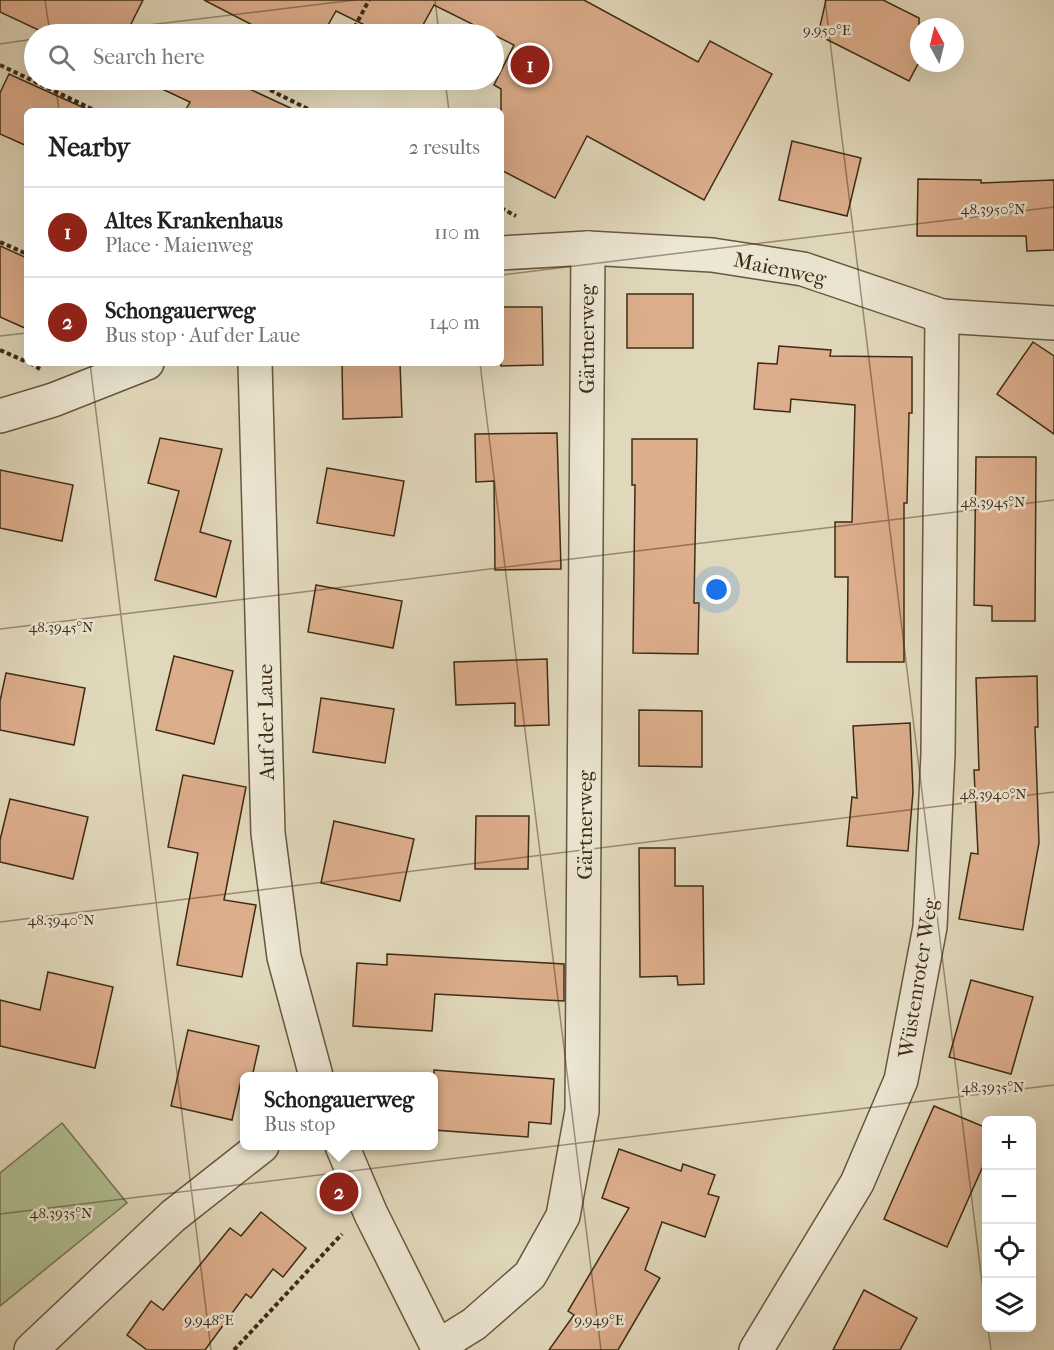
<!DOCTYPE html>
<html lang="en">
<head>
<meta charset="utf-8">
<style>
	body { margin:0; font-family:"IM FELL French Canon",serif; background:#f2f2f2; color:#202124 }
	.controls { position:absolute; right:18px; bottom:18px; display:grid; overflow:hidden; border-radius:9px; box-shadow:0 6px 24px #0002 }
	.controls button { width:54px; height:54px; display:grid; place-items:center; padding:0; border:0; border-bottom:2px solid #e0e0e0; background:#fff; color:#202124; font:30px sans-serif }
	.compass { position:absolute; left:910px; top:18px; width:54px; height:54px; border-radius:50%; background:#fff; box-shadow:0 6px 24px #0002; rotate:353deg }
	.you { position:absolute; left:717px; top:590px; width:21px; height:21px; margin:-15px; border:4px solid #fff; border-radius:50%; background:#1a73e8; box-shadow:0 0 0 9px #1a73e833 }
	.badge { display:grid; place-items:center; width:39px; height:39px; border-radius:50%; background:#8f2418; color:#fff; font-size:20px; font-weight:700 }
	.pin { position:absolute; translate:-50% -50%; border:3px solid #fff; box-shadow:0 2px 6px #0006 }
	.popup { position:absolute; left:240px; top:1072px; width:198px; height:78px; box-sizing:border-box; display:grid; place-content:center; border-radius:9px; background:#fff; filter:drop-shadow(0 2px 4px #0005); font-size:20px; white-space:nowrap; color:#757577 }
	.popup b { font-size:22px; color:#202124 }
	.popup::after { content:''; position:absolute; left:50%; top:100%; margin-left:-12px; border:12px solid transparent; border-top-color:#fff }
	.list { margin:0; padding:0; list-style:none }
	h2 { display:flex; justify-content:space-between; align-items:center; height:78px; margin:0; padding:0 24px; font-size:26px }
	h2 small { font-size:20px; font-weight:400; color:#757577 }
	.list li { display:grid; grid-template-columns:39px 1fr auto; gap:18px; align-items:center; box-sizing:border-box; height:90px; padding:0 24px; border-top:2px solid #e0e0e0 }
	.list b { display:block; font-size:22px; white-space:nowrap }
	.list p { margin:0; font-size:20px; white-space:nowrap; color:#757577 }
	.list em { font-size:20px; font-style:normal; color:#757577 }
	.icon { flex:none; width:33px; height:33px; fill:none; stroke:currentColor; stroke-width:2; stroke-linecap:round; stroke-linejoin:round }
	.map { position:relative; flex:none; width:1054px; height:1350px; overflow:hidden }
	.search { position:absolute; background:#fff; box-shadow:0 6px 24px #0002; left:24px; top:24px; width:480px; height:66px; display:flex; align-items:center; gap:15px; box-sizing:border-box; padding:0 21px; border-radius:33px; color:#757577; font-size:22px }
	.panel { position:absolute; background:#fff; box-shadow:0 6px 24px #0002; left:24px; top:108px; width:480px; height:258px; border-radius:9px }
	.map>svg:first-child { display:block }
</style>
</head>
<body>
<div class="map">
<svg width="1054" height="1350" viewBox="0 0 1054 1350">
	<rect width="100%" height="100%" fill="#e1d8bb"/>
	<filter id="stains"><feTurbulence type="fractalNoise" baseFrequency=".00333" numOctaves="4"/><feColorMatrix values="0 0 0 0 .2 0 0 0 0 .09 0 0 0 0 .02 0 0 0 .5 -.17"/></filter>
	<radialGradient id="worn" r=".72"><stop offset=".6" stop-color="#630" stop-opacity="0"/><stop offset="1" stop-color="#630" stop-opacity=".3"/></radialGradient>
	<polygon fill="#b0bf92" stroke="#777554" stroke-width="1.5" points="62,1123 127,1203 0,1306 0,1173"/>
	<g fill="#ddae8c" stroke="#3e2b15" stroke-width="1.5">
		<polygon points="0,0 143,0 126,34 47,34 0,12"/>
		<polygon points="204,0 584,0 698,62 710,41 772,74 704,200 587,136 555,198 501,170 501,89 494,85 514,45 434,5 418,34 383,34 336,11 323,34 270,34"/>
		<polygon points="826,0 883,0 919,18 919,62 909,81 818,35"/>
		<polygon points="9,74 31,84 91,111 27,111 27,146 0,134 0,93"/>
		<polygon points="143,80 230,80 297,111 185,111 190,102"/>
		<polygon points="792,141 861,158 847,216 779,200"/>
		<polygon points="918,179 981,180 981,183 1054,180 1054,250 1027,251 1026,236 917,236"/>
		<polygon points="0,246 27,258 27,329 0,317"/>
		<rect x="627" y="294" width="66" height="54"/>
		<polygon points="501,307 542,307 543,365 501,366"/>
		<polygon points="1033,342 1054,356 1054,434 997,394"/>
		<polygon points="779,346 831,350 830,356 912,357 912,413 909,413 907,503 904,503 904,662 847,662 848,577 835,577 835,522 852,522 855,405 791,399 790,412 754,409 758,363 777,364"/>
		<polygon points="342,363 400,363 402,417 343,419"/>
		<polygon points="557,433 561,569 495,570 494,481 476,482 475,434"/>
		<polygon points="160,438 222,449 200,532 231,541 216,597 155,580 179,491 148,483"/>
		<polygon points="632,439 697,439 694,603 699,603 698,654 633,653 635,485 632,485"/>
		<polygon points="976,457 1036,457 1035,621 992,621 992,606 974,605"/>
		<polygon points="327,468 404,481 394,536 317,523"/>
		<polygon points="0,470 73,485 62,541 0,528"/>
		<polygon points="316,585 402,601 393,648 308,632"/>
		<polygon points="174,656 233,671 214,744 156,730"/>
		<polygon points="547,659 549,725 515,726 515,703 456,705 454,662"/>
		<polygon points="6,673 85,688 74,745 0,730 0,701"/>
		<polygon points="1037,676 1038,727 1035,727 1039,843 1023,930 959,919 971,853 978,854 974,770 979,770 976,678"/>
		<polygon points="321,698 394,709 385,763 313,752"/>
		<polygon points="639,710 702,711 702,767 639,766"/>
		<polygon points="910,723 913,792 908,851 847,846 852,797 857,798 853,726"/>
		<polygon points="183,775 246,787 224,900 256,905 242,977 177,965 198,853 168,847"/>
		<polygon points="10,799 88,817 73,879 0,862 0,840"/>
		<polygon points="476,816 529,816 528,869 475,869"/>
		<polygon points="334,821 414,839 400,901 321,883"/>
		<polygon points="639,848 675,848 675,886 703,886 704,984 678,985 677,976 640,977"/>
		<polygon points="387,954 564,964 564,1001 435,994 432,1031 353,1026 357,963 387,965"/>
		<polygon points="48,972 113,987 95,1068 0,1046 0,1000 40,1010"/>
		<polygon points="971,980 1033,997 1011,1074 949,1057"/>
		<polygon points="188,1030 259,1046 252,1077 244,1077 244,1081 241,1081 232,1120 171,1106"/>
		<polygon points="434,1070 554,1079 551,1124 529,1122 528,1137 434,1130"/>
		<polygon points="934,1106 987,1128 987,1157 947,1247 884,1219"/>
		<polygon points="619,1149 681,1171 683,1164 715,1175 708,1194 719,1197 705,1237 662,1222 645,1270 660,1278 618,1350 549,1350 574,1315 568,1311 629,1208 602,1198"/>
		<polygon points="261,1212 306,1248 283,1277 273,1269 251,1298 246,1294 205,1350 147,1350 127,1335 151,1301 163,1310 230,1228 241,1236"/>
		<polygon points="864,1290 917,1318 900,1350 833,1350"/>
	</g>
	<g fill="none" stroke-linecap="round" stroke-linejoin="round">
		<defs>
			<g id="street">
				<polyline points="501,253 588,248 712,255 803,269 942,316 1054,323"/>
				<polyline points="255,363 268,833 284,957 316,1076"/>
				<polyline points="0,416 53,400 147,363"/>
				<polyline points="342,1146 371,1214 439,1350"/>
				<polyline points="437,1347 474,1324 530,1275 563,1216 582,1111 588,248"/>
				<polyline points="31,1350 173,1216 262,1146"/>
				<polyline points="756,1350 857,1183 901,1080 930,927 938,754 942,316"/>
			</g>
		</defs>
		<use href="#street" stroke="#67563e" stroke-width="36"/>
		<g stroke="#3e2b15" stroke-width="4" stroke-dasharray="4.5 3" stroke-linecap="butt">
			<polyline points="351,34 369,0"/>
			<polyline points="0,65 96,111"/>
			<polyline points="250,80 312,111"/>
			<polyline points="501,208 516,216"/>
			<polyline points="0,242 27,254"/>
			<polyline points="0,350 27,362"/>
			<polyline points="30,363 40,369"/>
			<polyline points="234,1350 342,1234"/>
		</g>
		<use href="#street" stroke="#ece6d3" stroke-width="33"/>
	</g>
	<path fill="none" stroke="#3e2b15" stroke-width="1.5" stroke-opacity="0.45" d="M45 0 50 34M435 0 439 34M825 0 986 1315M74 34 355 0M0 44 34 39M55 80 59 111M445 80 449 111M501 275 1054 207M0 336 27 333M90 363 211 1350M480 363 601 1350M0 629 1054 500M0 922 1054 792M0 1214 1054 1085M988 1328 991 1350"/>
	<g text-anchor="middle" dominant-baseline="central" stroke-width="5" stroke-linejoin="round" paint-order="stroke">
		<g font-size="21" fill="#3e2b15" stroke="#ece6d3">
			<text transform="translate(780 269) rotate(12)">Maienweg</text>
			<text transform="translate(587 339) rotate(-90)">Gärtnerweg</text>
			<text transform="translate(266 722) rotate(-91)">Auf der Laue</text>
			<text transform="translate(585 825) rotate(-90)">Gärtnerweg</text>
			<text transform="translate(918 978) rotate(-81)">Wüstenroter Weg</text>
		</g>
	</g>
	<g font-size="15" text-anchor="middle" fill="#3e2b15" stroke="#ece6d3" stroke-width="5" stroke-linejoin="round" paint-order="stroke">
		<text x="827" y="35">9.950°E</text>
		<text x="993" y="214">48.3950°N</text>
		<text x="993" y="507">48.3945°N</text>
		<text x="61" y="632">48.3945°N</text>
		<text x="993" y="799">48.3940°N</text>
		<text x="61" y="925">48.3940°N</text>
		<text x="993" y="1092">48.3935°N</text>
		<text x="61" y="1218">48.3935°N</text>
		<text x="209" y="1325">9.948°E</text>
		<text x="599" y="1325">9.949°E</text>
	</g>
	<rect width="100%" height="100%" filter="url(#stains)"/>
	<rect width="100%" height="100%" fill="url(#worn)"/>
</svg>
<div class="controls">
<button>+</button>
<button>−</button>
<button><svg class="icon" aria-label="locate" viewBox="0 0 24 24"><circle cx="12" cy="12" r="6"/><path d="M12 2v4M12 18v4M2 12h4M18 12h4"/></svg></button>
<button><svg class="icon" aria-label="layers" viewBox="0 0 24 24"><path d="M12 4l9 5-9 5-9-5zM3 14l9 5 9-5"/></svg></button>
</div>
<svg class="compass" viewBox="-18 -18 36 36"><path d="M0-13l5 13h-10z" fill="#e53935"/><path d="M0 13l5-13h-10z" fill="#757577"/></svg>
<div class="you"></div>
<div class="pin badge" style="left:530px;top:65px">1</div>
<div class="pin badge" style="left:339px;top:1192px">2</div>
<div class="popup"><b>Schongauerweg</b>Bus stop</div>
<div class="search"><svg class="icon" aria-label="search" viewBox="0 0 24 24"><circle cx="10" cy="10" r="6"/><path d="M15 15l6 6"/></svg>Search here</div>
<section class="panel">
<h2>Nearby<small>2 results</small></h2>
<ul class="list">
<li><span class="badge">1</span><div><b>Altes Krankenhaus</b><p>Place · Maienweg</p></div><em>110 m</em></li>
<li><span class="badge">2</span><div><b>Schongauerweg</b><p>Bus stop · Auf der Laue</p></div><em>140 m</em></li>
</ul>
</section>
</div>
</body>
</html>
